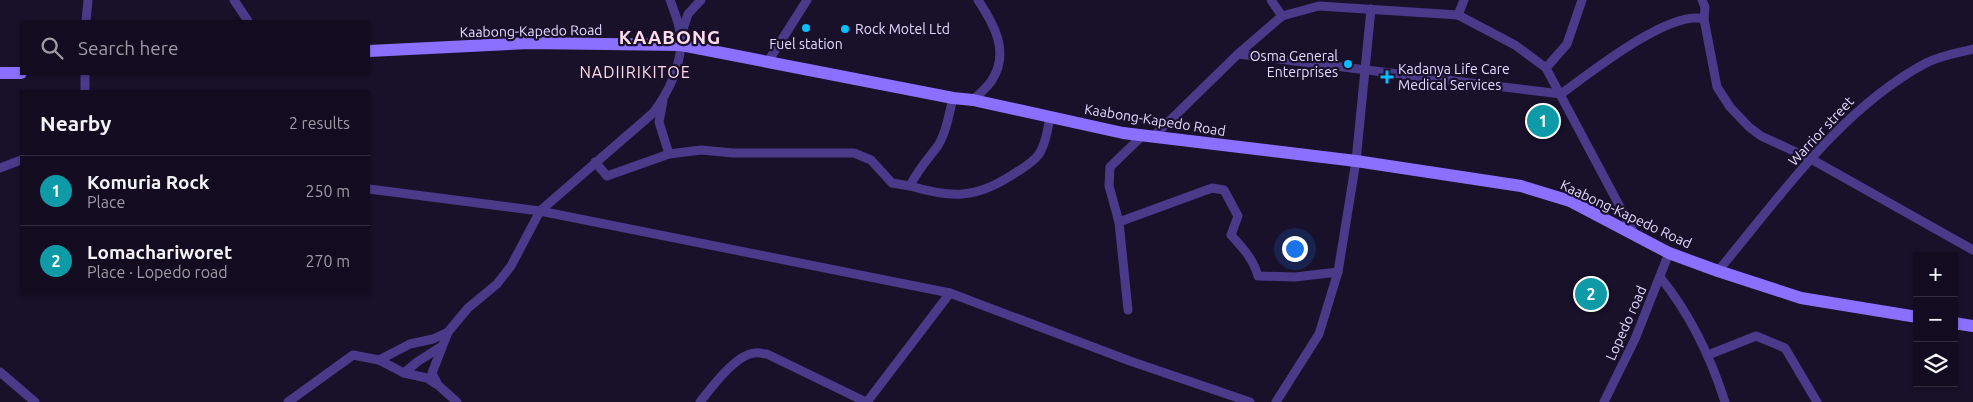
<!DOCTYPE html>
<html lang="en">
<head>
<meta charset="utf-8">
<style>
	body { margin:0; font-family:Ubuntu,sans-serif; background:#201a2d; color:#f1f3f6 }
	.controls { position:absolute; right:15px; bottom:15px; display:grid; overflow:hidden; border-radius:0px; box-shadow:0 1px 4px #0004 }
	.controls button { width:45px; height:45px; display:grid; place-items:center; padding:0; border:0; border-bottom:1px solid #322c3e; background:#130c20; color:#f1f3f6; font:25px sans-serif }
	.you { position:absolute; left:1294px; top:248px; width:18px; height:18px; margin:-12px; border:4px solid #fff; border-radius:50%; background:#1a73e8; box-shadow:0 0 0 8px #1a73e833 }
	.badge { display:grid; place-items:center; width:32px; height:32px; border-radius:50%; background:#b45309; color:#fff; font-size:16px; font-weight:700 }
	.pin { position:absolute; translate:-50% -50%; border:2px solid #fff; box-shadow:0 1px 5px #0006 }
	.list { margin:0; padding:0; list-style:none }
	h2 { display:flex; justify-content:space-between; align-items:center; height:65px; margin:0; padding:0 20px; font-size:21px }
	h2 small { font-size:16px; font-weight:400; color:#9d9ba5 }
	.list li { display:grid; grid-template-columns:32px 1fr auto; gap:15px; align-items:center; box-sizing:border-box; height:70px; padding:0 20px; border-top:1px solid #322c3e }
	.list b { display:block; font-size:19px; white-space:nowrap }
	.list p { margin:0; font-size:16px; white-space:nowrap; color:#9d9ba5 }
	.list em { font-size:16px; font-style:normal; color:#9d9ba5 }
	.icon { flex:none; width:28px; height:28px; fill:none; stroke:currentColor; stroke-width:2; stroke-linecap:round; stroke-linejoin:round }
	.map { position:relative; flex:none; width:1973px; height:402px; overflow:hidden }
	.search { position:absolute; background:#130c20; box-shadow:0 1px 4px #0004; left:20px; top:20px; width:350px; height:55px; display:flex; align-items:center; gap:12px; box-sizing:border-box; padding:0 18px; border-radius:0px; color:#9d9ba5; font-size:19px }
	.panel { position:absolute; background:#130c20; box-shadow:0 1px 4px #0004; left:20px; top:90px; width:350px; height:205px; border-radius:0px }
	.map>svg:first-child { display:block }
</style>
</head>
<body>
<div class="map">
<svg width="1973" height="402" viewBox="0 0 1973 402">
	<rect width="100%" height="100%" fill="#19102a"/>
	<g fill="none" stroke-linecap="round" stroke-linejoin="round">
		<g stroke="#4a3a8a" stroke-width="9">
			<polyline points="234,0 248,21"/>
			<polyline points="1271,0 1282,16"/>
			<polyline points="1702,0 1705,7 1704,19"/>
			<polyline points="1458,15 1464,0"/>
			<polyline points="86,21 88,0"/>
			<polyline points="680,38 688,14 701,0"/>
			<path d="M1238 54 1561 94C1590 73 1670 9 1704 19L1717 87 1730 107 1749 127 1761 136 1811 159 1973 250"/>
			<polyline points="767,63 807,0"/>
			<polyline points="1546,68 1567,44 1582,0"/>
			<polyline points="85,91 85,74"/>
			<path d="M973 100C979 94 988 87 992 80 1010 52 994 24 978 0"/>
			<polyline points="663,101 659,122 669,154"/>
			<polyline points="1153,137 1238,54 1282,16 1319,6 1458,15 1515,45 1546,68 1635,235"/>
			<path d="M595 162 607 176 669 154 701 150 733 153H854L871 160 892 183 910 186C917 171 927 160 937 147 946 134 949 114 953 98"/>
			<polyline points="0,168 21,160"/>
			<path d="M910 186C951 198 975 199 1012 175 1021 169 1033 163 1039 154 1046 144 1048 128 1050 117"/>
			<polyline points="369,189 540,211 950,293 1130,361 1250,402"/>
			<path d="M1119 222 1212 188 1224 190 1238 216 1231 235C1243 248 1253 259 1258 276L1295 277 1338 272"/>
			<path d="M1718 271C1779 198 1840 109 1926 63 1940 56 1957 53 1973 49"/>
			<path d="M1660 277C1690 314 1711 358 1725 402"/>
			<polyline points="1128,310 1119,222 1109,186 1110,167 1142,136"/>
			<polyline points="448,332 432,373 438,385 457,402"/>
			<polyline points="1708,355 1756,336 1785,348 1817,402"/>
			<polyline points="379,360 404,373 427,378 436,384"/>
			<polyline points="0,372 35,402"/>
			<polyline points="404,373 417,362 442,346"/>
			<path d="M288 402 353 355 379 360 410 344 433 339 448 332 468 308 497 284 511 266 540 211 653 113C668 93 679 70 681 45 682 31 675 13 670 0"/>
			<path d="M700 402C711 388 736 354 755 353 759 352 763 354 767 354L866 402"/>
			<polyline points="867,402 950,293"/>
			<polyline points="1276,402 1319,334 1338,272 1356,161 1371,9"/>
			<polyline points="1604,402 1635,339 1669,253"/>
		</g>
		<g stroke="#8b70ff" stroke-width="12">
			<polyline points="369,51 529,43 681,45 953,98 973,100 1123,133 1356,161 1521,186 1570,201 1669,253 1718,271 1801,298 1917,317"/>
			<polyline points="0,73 21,73"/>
			<polyline points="1954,323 1973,326"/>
		</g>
	</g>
	<g fill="#05bdff" stroke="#19102a" stroke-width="2">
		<circle cx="806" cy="28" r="5"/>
		<circle cx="845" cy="29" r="5"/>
		<circle cx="1348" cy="64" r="5"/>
		<path d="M1384.5 69.5h5v5h5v5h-5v5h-5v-5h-5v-5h5z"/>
	</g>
	<g text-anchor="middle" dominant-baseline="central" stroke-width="4.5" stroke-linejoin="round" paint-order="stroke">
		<g font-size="14" fill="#e4d9ff" stroke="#19102a" text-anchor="start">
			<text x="855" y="29">Rock Motel Ltd</text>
			<text x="806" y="44" text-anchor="middle">Fuel station</text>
			<text x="1338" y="56" text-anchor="end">Osma General<tspan x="1338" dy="16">Enterprises</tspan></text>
			<text x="1398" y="69">Kadanya Life Care<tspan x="1398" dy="16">Medical Services</tspan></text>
		</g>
		<g font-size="14" fill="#e4d9ff" stroke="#19102a">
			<text transform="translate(531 31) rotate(-1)">Kaabong-Kapedo Road</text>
			<text transform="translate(1155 120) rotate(9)">Kaabong-Kapedo Road</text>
			<text transform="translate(1821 131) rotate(-47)">Warrior street</text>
			<text transform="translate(1626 214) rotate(25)">Kaabong-Kapedo Road</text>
			<text transform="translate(1626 323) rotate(-66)">Lopedo road</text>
		</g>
		<g font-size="16" letter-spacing="1" fill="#ffdbec" stroke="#19102a">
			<text x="635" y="72">NADIIRIKITOE</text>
		</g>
		<g font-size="19" font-weight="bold" letter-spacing="1" fill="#ffdbec" stroke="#19102a">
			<text x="670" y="37">KAABONG</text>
		</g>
	</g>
</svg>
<div class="controls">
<button>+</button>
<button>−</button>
<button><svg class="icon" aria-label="layers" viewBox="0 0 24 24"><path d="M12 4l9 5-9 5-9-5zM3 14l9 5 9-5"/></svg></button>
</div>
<div class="you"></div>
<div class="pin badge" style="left:1543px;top:121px;background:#0f9aa8">1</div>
<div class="pin badge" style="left:1591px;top:294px;background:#0f9aa8">2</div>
<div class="search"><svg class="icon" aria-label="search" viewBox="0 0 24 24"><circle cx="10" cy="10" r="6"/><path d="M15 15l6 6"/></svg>Search here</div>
<section class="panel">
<h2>Nearby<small>2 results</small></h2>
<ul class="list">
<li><span class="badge" style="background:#0f9aa8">1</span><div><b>Komuria Rock</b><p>Place</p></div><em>250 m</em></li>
<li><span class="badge" style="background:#0f9aa8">2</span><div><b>Lomachariworet</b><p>Place · Lopedo road</p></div><em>270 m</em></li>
</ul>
</section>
</div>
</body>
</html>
